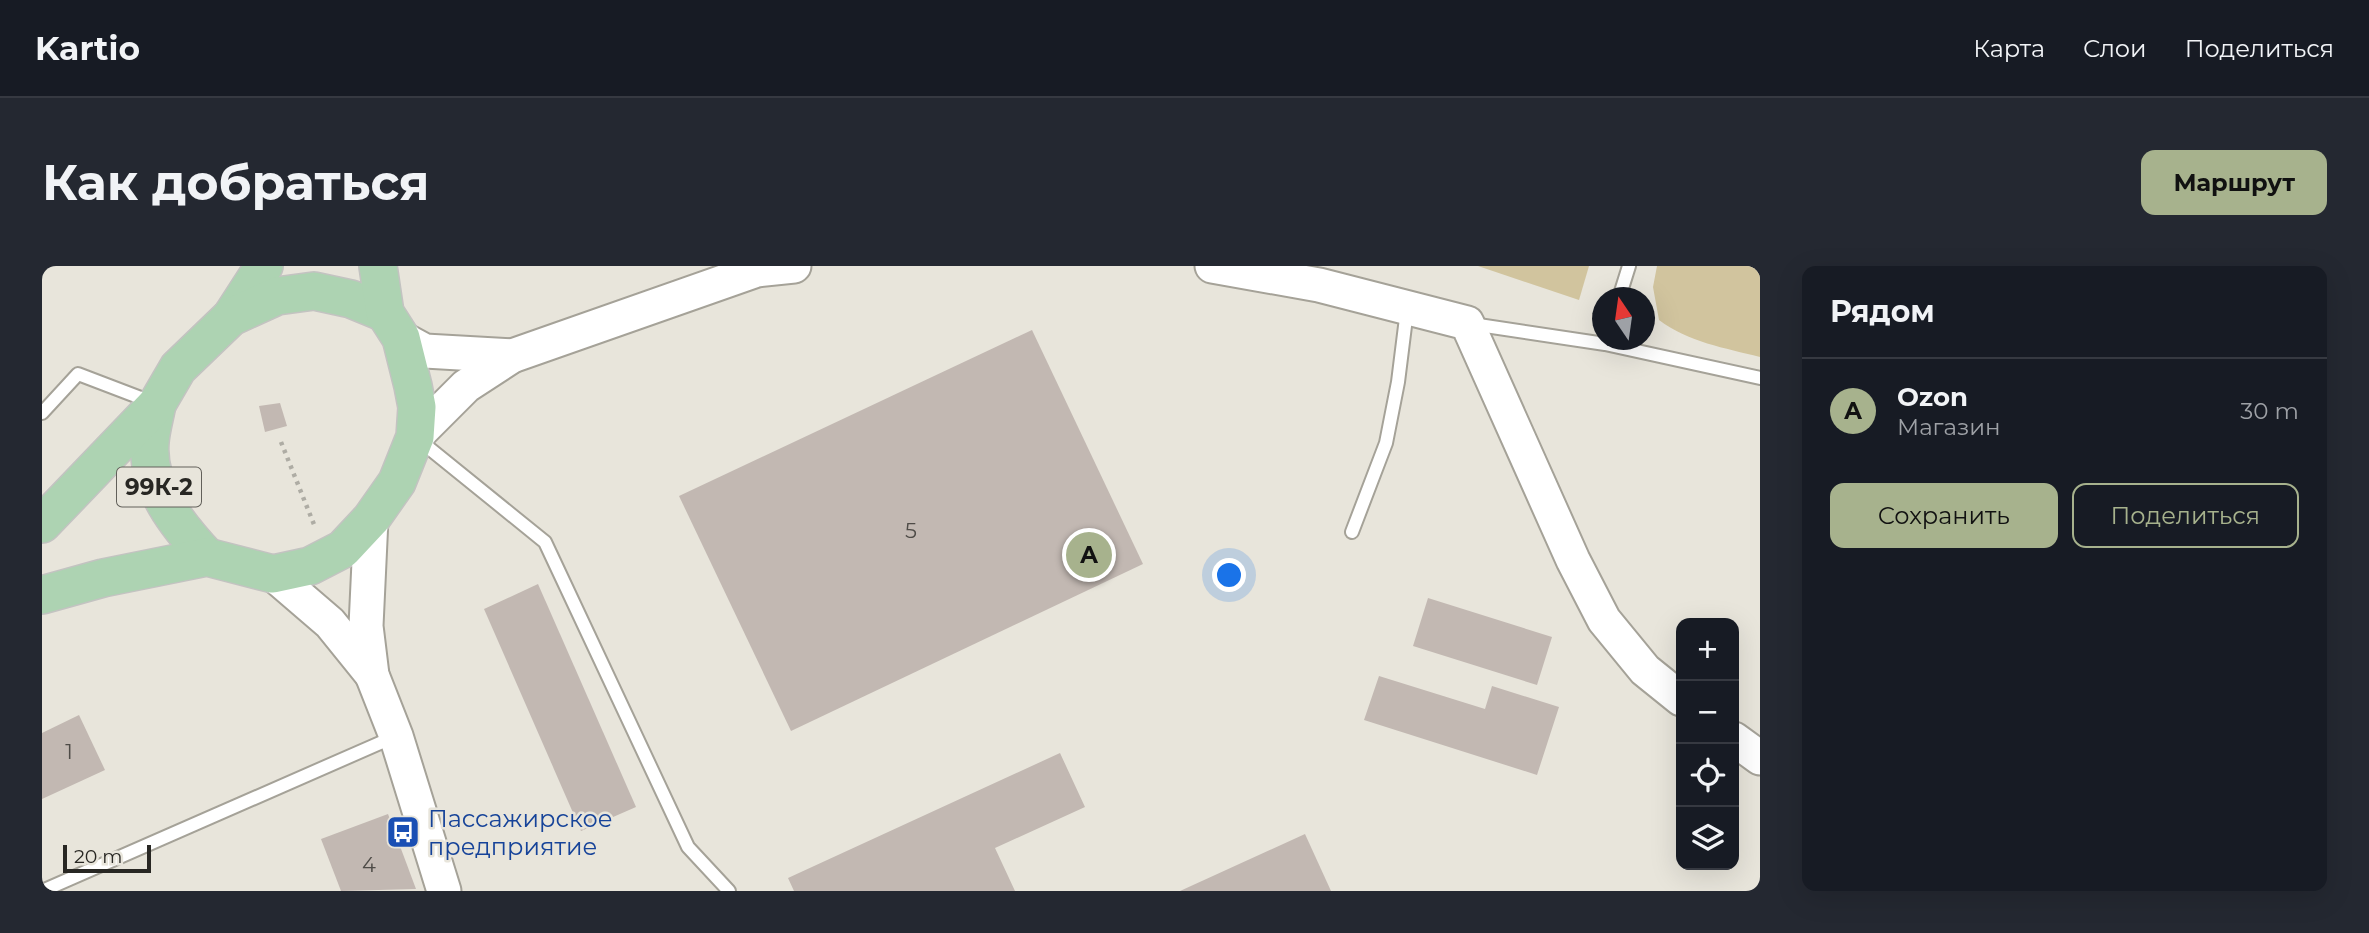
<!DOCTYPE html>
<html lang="ru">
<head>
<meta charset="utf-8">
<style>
	body { margin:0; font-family:Montserrat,sans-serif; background:#242831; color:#f1f3f6 }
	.controls { position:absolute; right:21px; bottom:21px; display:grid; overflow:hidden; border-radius:14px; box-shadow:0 7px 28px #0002 }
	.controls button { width:63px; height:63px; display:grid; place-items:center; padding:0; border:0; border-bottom:2px solid #363941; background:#171b24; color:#f1f3f6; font:35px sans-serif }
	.compass { position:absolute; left:1550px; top:21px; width:63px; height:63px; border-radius:50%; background:#171b24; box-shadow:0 7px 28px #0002; rotate:347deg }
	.scale { position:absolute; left:21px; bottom:18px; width:88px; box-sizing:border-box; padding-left:7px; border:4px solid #282723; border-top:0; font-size:19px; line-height:24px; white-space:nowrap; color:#282723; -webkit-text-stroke:5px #e8e5db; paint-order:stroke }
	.you { position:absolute; left:1188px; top:310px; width:24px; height:24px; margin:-18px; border:5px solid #fff; border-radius:50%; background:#1a73e8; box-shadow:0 0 0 10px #1a73e833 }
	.badge { display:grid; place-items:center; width:46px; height:46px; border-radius:50%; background:#a7b28d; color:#111; font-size:23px; font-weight:700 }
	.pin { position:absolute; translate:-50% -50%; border:4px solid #fff; box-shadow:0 2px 7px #0006 }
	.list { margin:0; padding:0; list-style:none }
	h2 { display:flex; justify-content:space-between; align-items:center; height:91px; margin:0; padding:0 28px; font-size:30px }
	h2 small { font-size:23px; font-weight:400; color:#9ea1a6 }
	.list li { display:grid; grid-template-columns:46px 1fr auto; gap:21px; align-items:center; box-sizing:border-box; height:105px; padding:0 28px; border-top:2px solid #363941 }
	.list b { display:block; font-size:26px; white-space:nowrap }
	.list p { margin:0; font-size:23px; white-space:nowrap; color:#9ea1a6 }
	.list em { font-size:23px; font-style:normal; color:#9ea1a6 }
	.actions { display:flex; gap:14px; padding:21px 28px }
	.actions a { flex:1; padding:16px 0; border:2px solid #a7b28d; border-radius:14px; text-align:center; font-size:24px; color:#a7b28d }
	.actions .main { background:#a7b28d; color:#111 }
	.icon { flex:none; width:38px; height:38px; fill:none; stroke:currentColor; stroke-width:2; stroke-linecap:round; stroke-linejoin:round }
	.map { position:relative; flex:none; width:1718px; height:625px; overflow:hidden; border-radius:14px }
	header { display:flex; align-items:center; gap:42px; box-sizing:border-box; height:98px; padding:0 35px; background:#171b24; border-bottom:2px solid #363941 }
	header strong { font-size:33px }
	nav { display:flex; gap:38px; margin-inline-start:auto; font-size:24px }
	.intro { display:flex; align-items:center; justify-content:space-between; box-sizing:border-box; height:168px; padding:0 42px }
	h1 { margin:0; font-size:49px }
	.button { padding:18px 32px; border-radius:14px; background:#a7b28d; color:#111; font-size:24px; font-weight:700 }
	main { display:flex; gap:42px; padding:0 42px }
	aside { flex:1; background:#171b24; border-radius:14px; box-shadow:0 7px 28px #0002 }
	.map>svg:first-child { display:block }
</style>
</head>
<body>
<header>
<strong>Kartio</strong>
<nav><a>Карта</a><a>Слои</a><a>Поделиться</a></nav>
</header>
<div class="intro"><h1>Как добраться</h1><a class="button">Маршрут</a></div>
<main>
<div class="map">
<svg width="1718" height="625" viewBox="0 0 1718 625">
	<rect width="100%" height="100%" fill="#e8e5db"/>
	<g fill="#d1c49e">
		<polygon points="1436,0 1547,0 1537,34"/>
		<path d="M1615 0H1718V91C1683 82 1646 76 1617 54L1611 21Z"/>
	</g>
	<g fill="#c2b8b2">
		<polygon points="990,64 1101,298 749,465 637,230"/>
		<polygon points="238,137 245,160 223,166 217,140"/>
		<polygon points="496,318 594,541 539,565 442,343"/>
		<polygon points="1386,332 1510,371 1495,419 1371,380"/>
		<polygon points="1337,410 1443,443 1450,420 1517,441 1495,509 1322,454"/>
		<polygon points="37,449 63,504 0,533 0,467"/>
		<polygon points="1018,487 1043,541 953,582 973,625 752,625 746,612"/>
		<polygon points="346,548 374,623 299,625 279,573"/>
		<polygon points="1263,568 1289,625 1138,625"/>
	</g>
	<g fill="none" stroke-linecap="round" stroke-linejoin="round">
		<defs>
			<g id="lane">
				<polyline points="1577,32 1587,0"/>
				<polyline points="1430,58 1563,78 1718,112"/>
				<polyline points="0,147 36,108 112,137"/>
				<polyline points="377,174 503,276 646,581 687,625"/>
				<polyline points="1310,266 1344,177 1356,116 1365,44"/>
				<polyline points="0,625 354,470"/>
			</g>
			<g id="secondary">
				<polyline points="1170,0 1277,19 1425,57 1531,294 1562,354 1603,404 1639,433"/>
				<polyline points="359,72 383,85 470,90"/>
				<polyline points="373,171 424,120 470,90 715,4 752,0"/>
				<polyline points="329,253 324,360 330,409 354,470 402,625"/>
				<polyline points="231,308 288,357 330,409"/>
				<polyline points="1692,473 1718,492"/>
			</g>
			<g id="primary">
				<polyline points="189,51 222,0"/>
				<path d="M115 138C113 150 109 163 108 176 104 221 136 260 165 291"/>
				<polyline points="0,258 115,138 136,102 189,51 235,30 272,25 309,33 343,47"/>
				<polyline points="0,329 61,312 165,291 231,308 268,300 301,283 329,253 355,216 373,171 375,141 371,120 359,72 343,47 336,0"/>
			</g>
		</defs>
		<use href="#lane" stroke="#a5a298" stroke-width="16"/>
		<use href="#secondary" stroke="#a5a298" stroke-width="37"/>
		<use href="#primary" stroke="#c3c3c1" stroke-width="40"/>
		<polyline stroke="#aeaca4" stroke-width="4.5" stroke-dasharray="3.5 5" stroke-linecap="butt" points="239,176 273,261"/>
		<use href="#lane" stroke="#fff" stroke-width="12"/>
		<use href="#secondary" stroke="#fff" stroke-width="33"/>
		<use href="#primary" stroke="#add3b2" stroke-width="37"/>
	</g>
	<defs>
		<symbol id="bus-square" viewBox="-11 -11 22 22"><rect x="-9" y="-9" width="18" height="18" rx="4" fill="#1a4fb4" stroke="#e8e5db"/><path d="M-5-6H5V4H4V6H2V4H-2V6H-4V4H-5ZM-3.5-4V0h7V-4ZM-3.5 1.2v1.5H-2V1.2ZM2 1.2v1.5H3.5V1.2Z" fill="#fff"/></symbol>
	</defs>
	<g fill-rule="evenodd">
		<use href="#bus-square" x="342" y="547" width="38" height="38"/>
	</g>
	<g text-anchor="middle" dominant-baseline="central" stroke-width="5" stroke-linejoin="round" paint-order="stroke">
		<g font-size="21" fill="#4e4b47">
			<text x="869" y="264">5</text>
			<text x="27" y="485">1</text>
			<text x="327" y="598">4</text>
		</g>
		<rect fill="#e8e5db" stroke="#62605a" stroke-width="2" x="75" y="201.5" width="84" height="39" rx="5"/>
		<g font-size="23" font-weight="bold" fill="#282723">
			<text x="117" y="221">99К-2</text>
		</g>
		<g font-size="24" fill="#164399" stroke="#e8e5db" text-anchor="start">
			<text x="386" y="552">Пассажирское<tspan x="386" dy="28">предприятие</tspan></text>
		</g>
	</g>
</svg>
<div class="controls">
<button>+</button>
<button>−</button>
<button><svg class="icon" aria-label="locate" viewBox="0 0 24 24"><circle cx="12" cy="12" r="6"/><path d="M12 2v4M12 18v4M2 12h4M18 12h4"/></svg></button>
<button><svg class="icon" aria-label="layers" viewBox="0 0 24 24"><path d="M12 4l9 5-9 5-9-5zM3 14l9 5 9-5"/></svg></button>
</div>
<svg class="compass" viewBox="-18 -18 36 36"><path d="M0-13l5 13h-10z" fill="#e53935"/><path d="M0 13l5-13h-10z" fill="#9ea1a6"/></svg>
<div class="scale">20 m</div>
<div class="you"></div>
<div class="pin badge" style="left:1047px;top:289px">A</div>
</div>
<aside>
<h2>Рядом<small></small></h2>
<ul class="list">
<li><span class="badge">A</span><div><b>Ozon</b><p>Магазин</p></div><em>30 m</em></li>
</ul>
<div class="actions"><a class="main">Сохранить</a><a>Поделиться</a></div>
</aside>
</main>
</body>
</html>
